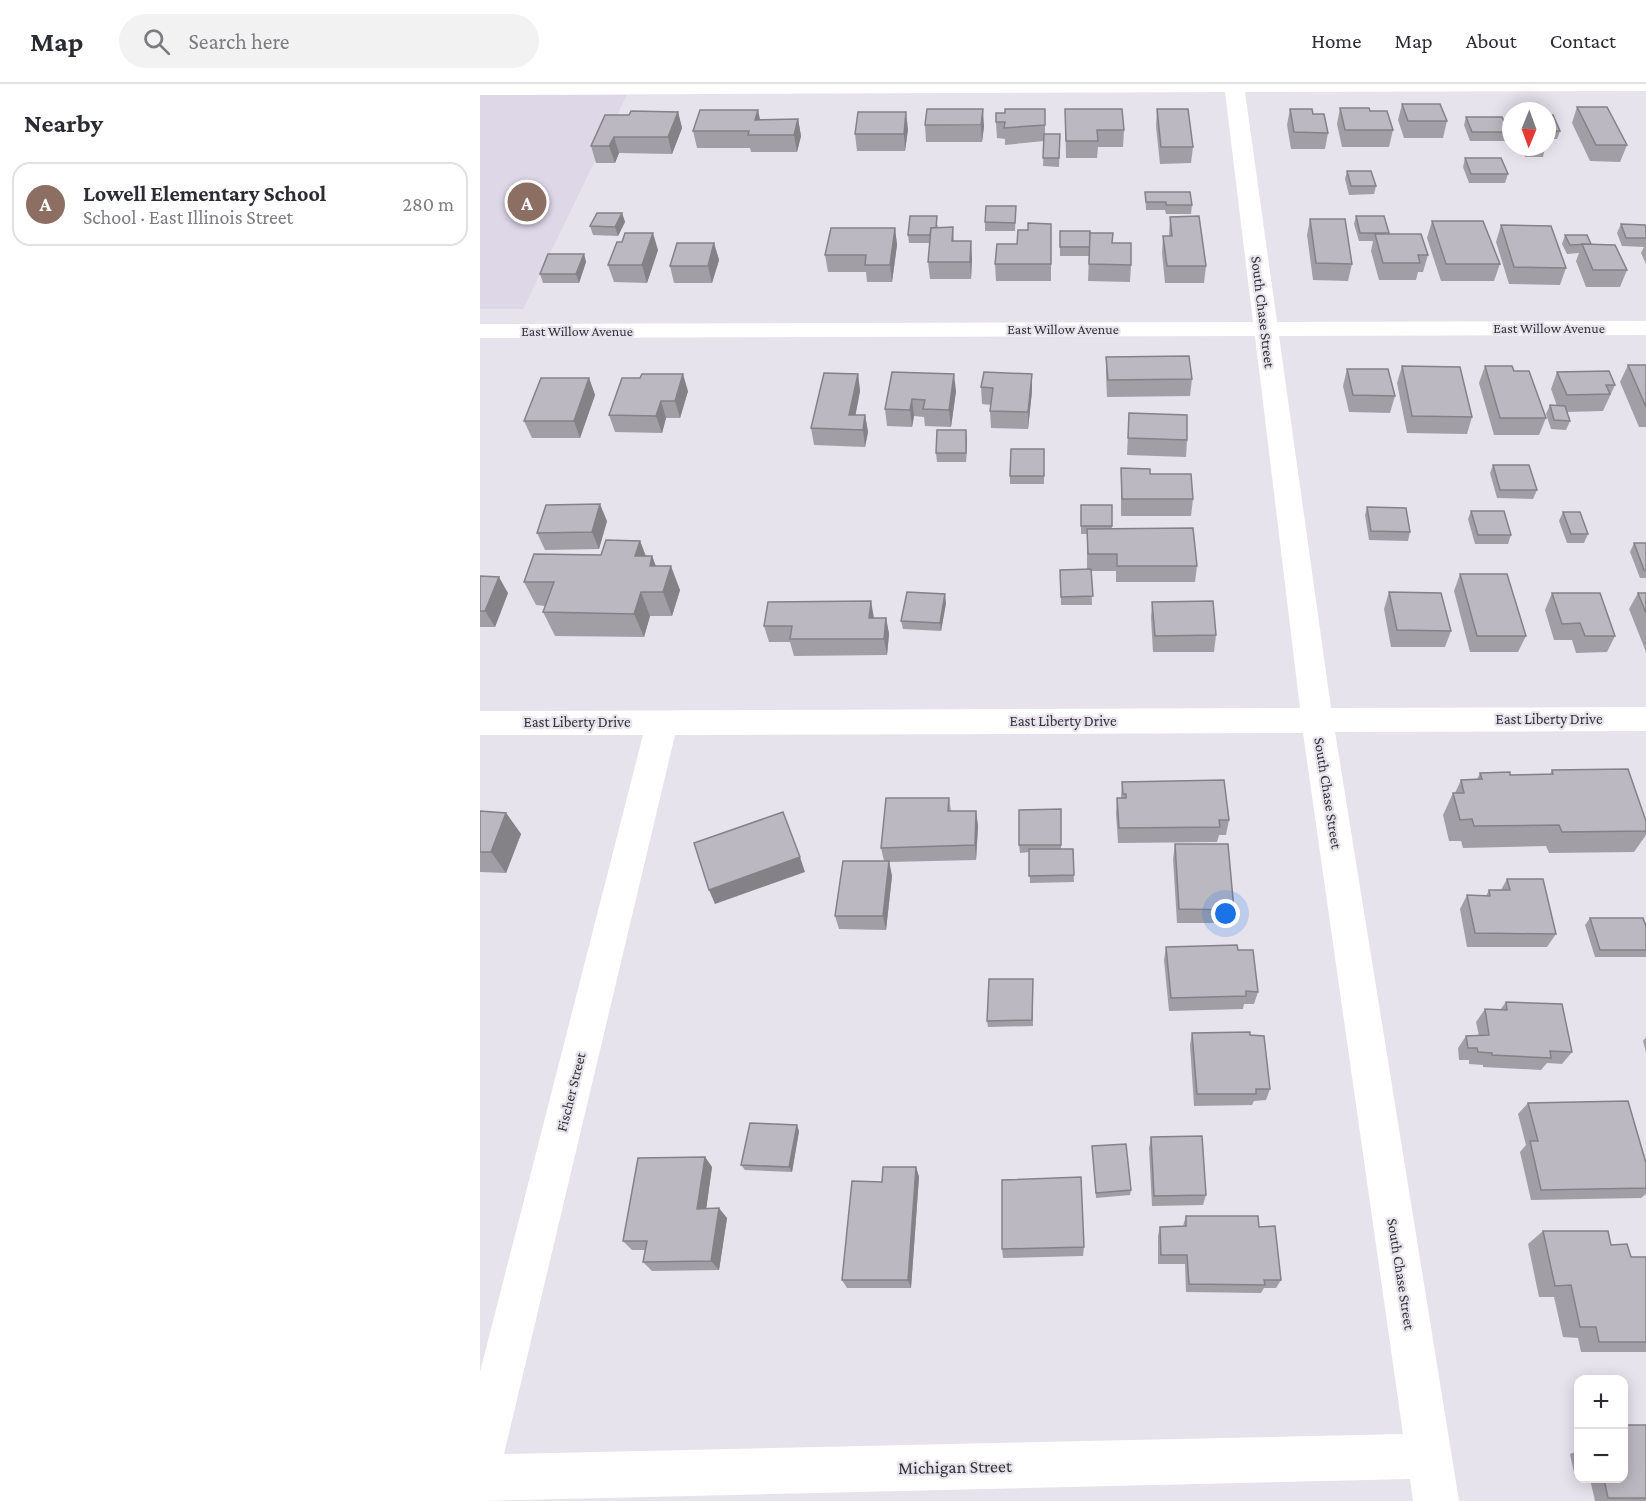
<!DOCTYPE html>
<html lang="en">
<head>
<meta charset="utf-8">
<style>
	body { margin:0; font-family:"Crimson Pro",serif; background:#f2f2f3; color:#2b2b33 }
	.controls { position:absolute; right:18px; bottom:18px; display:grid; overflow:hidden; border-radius:12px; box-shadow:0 3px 15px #0003 }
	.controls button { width:54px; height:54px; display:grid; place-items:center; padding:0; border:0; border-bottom:2px solid #e1e1e2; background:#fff; color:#2b2b33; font:30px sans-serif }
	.compass { position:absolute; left:1022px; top:18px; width:54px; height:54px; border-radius:50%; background:#fff; box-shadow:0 3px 15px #0003; rotate:181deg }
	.you { position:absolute; left:746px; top:830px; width:21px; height:21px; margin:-15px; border:4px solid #fff; border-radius:50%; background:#1a73e8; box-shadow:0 0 0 9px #1a73e833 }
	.badge { display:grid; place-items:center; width:39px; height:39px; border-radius:50%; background:#1a73e8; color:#fff; font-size:20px; font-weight:700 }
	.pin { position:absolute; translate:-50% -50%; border:3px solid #fff; box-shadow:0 2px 6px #0006 }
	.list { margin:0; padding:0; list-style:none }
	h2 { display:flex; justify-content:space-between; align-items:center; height:78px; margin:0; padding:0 24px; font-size:26px }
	h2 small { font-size:20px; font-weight:400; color:#7c7c81 }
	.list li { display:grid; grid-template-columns:39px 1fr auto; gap:18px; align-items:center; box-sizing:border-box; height:84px; margin:0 12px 12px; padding:0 12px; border:2px solid #e1e1e2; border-radius:18px }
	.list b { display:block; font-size:22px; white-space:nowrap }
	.list p { margin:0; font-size:20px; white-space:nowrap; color:#7c7c81 }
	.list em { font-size:20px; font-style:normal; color:#7c7c81 }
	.icon { flex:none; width:33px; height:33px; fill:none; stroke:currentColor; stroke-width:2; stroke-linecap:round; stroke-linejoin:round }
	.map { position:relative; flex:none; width:1166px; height:1417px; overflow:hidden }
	header { display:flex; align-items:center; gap:36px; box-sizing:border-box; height:84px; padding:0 30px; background:#fff; border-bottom:2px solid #e1e1e2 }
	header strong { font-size:28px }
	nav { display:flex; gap:33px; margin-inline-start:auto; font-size:21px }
	.search { width:420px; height:54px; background:#f2f2f3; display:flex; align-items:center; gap:15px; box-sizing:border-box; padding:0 21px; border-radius:33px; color:#7c7c81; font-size:22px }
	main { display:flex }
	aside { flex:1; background:#fff }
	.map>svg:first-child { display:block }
</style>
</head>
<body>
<header>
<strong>Map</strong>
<div class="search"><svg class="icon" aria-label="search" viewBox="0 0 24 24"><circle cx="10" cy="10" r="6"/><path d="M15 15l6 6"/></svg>Search here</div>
<nav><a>Home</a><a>Map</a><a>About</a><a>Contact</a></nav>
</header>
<main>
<aside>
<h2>Nearby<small></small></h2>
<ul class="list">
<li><span class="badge" style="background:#8d6e63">A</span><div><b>Lowell Elementary School</b><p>School · East Illinois Street</p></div><em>280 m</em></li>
</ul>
</aside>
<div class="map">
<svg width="1166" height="1417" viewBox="0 0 1166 1417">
	<rect width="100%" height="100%" fill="#e7e3ed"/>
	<polygon fill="#ded7e7" points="0,11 147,11 43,225 0,225"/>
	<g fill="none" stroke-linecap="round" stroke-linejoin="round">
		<path fill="#fff" fill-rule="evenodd" d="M0 0H1166V7L765 8 797 238 1166 237V251L799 252 851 624 1166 623V647L855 648 979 1417H933L930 1395 0 1417V1288L163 651H0V627L820 624 775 252 0 254V240L773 238 745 8 0 11ZM823 649 923 1350 24 1370 195 651Z"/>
	</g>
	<g fill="#a29ea6">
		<polygon points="922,20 967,37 963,54 924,54 918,36"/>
		<polygon points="1097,23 1147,61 1140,78 1110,77 1092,39"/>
		<polygon points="860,24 913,46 909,63 862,63 857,40"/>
		<polygon points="565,25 565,50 580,50 579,83 563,82 564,57 525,61 525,55 517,54 516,38 525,29"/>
		<polygon points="585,25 644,46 643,63 618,63 617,74 586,74"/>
		<polygon points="677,25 713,63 711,79 680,80 676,42"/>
		<polygon points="810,25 848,49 845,65 811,65 807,41"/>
		<polygon points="278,26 280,35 318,35 321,52 317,68 271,68 270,64 217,64 213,47"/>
		<polygon points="198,28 202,44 192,70 139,69 135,79 116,79 111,62 149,31"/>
		<polygon points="1067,31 1080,47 1077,55 1067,55"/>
		<polygon points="986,33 1029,48 1026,57 990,57 984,41"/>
		<polygon points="445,41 504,42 502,58 446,58"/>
		<polygon points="428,45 425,67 377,67 375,50"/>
		<polygon points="1041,63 1065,63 1065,64 1063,73 1045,73"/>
		<polygon points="985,74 1028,90 1025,99 989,99 983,83"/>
		<polygon points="867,87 896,102 894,110 869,111 865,95"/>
		<polygon points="665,108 712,121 711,130 686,130 685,126 666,126"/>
		<polygon points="536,122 535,147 505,147 505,138"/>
		<polygon points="142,129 145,138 138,152 113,151 110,142"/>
		<polygon points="876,132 948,171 943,188 938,188 936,196 899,196 891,167 893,157 879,157 874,140"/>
		<polygon points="690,133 726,182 724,199 685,199 682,169 683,152 689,152"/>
		<polygon points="830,135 872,180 868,197 833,196 827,151"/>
		<polygon points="952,137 1020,180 1014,197 961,197 947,154"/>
		<polygon points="571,140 571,197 516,197 515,180 537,160 548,146"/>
		<polygon points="1141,140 1166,144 1166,180 1161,169 1164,163 1142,162 1137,149"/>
		<polygon points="458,141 457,144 473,143 474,157 492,174 491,195 450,195 448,178 450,159 429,159 428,151"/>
		<polygon points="1021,141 1086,184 1080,201 1029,200 1016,158"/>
		<polygon points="415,144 417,161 412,198 387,198 386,188 348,188 345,171"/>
		<polygon points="580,147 610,159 632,159 651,181 650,198 608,197 609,172 580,172"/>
		<polygon points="1085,151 1111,160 1147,186 1140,203 1106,203 1096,177 1099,169 1087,170 1082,160"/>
		<polygon points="234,159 239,176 232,199 194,199 190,182"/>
		<polygon points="178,166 167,199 134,198 128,181"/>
		<polygon points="104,170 106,178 99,199 63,199 60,190"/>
		<polygon points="626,273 712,295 710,312 627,313 626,290"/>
		<polygon points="1148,281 1166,281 1166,343 1159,343 1140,298"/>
		<polygon points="922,282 992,333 987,350 927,349 917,299"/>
		<polygon points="1005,282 1034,287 1066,334 1059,351 1014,351 999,299"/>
		<polygon points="867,285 915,312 910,329 869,328 863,302"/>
		<polygon points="412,288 476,307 471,343 445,342 444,333 434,332 432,343 407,342 405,325"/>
		<polygon points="1077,288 1135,301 1123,327 1087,328 1090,337 1086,346 1071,345 1066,330 1070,321 1077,322 1071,305"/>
		<polygon points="378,290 380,307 375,331 385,331 388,348 385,363 334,361 331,344"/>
		<polygon points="109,294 115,311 100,354 52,354 44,337"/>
		<polygon points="501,303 552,307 548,345 511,344 510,327 511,321 502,320"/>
		<polygon points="208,307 200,334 186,334 182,349 135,348 129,331"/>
		<polygon points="649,329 707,356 706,373 647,371"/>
		<polygon points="487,355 486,378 457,378 456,369"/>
		<polygon points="564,365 564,400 530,400 530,392"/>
		<polygon points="1013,381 1057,406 1053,415 1017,414 1010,389"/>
		<polygon points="641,384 670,390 713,415 711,432 641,432"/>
		<polygon points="601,421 632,421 632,444 717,482 715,498 636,498 636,487 611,487 612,521 581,521 580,486 607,485 607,450 601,450"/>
		<polygon points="887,423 930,448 928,457 889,456 885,431"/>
		<polygon points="991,427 1031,451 1028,460 995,460 988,435"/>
		<polygon points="1083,428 1108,450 1104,459 1087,459 1079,437"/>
		<polygon points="127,437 119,465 65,466 57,449"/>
		<polygon points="160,457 166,472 172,472 176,482 200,506 192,532 170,532 164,553 75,552 63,528 65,522 56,521 44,498"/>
		<polygon points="1154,459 1166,459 1166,494 1160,494 1150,468"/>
		<polygon points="980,490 1046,552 1038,568 990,568 974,507"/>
		<polygon points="0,492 28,509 15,543 0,543"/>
		<polygon points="909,508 971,547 965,563 911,563 904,525"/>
		<polygon points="1072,509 1135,552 1127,568 1096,569 1092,556 1074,556 1065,526"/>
		<polygon points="1158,509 1166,509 1166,568 1149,525"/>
		<polygon points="672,518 736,551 734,568 673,568 671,534"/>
		<polygon points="466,519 461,547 423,545 421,537"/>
		<polygon points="394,534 406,534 409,550 407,571 314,572 310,558 289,558 284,542"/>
		<polygon points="1072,686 1166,737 1166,751 1154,768 1069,769 1066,762 983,764 981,757 969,757 963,731 973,709 975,709 981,696 997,695 1000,689 1030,691 1070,690"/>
		<polygon points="642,698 749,736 746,751 739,751 737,758 638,759 636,729 637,714 641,714"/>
		<polygon points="469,714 471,727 496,727 498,742 496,776 409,778 412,792 406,846 359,845 355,832 404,777 401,764"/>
		<polygon points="581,725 581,765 593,765 594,798 550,799 549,768 540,769 539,761"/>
		<polygon points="0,727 26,729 41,750 26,789 0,788"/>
		<polygon points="695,760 754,826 751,839 697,839 693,775"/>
		<polygon points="1027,795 1076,850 1067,863 987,863 980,825 987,811 1006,812 1009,806 1021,806"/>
		<polygon points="1110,834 1166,842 1166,873 1115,873 1105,841"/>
		<polygon points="686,863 758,866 778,908 774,920 764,920 763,925 689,927 684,876"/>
		<polygon points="553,902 553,942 508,943 507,937"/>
		<polygon points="1026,918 1092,968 1082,980 1067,979 1061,986 1003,983 1003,981 989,980 989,976 979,976 978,964 986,952 999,952 996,938 1005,925 1020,926"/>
		<polygon points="712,949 770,951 790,1005 786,1016 774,1017 772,1021 714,1022 710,961"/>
		<polygon points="1166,953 1166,968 1163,957"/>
		<polygon points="1048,1019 1166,1079 1166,1110 1161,1114 1051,1116 1040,1068 1046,1061 1038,1030"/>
		<polygon points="319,1047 312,1088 265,1086 261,1081"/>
		<polygon points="671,1053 726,1111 723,1121 672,1122 669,1064"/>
		<polygon points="612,1062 651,1106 650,1111 616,1114"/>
		<polygon points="225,1073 232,1083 226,1124 247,1134 239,1186 172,1187 163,1178 165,1166 152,1166 143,1157"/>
		<polygon points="436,1083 439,1093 431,1204 367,1204 362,1196 402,1098"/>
		<polygon points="706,1132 779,1143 801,1196 796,1204 784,1204 781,1209 706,1208 705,1180 678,1180 678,1152 680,1143 703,1142"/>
		<polygon points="1063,1147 1131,1161 1151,1173 1166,1173 1166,1268 1101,1268 1098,1254 1083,1253 1074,1213 1059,1213 1048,1160"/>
		<polygon points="604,1163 603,1172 523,1174 522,1165"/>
		<polygon points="1166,1341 1166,1417 1115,1417 1110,1395 1143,1395"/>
		<polygon points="1098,1367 1098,1393 1095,1393 1090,1370"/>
	</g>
	<g fill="#848187">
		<polygon points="503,25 504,42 502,58 501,41"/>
		<polygon points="278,26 281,43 279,52 275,36"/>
		<polygon points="198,28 202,44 192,70 188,53"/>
		<polygon points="426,28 428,45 425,67 424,50"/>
		<polygon points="318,35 321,52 317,68 314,51"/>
		<polygon points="134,53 139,69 135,79 129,62"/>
		<polygon points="142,129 145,138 138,152 135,143"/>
		<polygon points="415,144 417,161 412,198 410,181"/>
		<polygon points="173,149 178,166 167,199 162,181"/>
		<polygon points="491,157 492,174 491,195 490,178"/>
		<polygon points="234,159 239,176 232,199 228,182"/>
		<polygon points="104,170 106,178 99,199 96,190"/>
		<polygon points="203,290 208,307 200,334 195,317"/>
		<polygon points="378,290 380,307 373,345 369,331"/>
		<polygon points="474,290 476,307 471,343 469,326"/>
		<polygon points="552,290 552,307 548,345 548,328"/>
		<polygon points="109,294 115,311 100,354 94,337"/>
		<polygon points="432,315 434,332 432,343 430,326"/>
		<polygon points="181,317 186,334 182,349 176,332"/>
		<polygon points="385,331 388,348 385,363 383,346"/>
		<polygon points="486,346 487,355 486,378"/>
		<polygon points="120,420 127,437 119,465 112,448"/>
		<polygon points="160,457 169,481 155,472"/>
		<polygon points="172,472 181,496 170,482"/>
		<polygon points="191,482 200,506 192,532 183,508"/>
		<polygon points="19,493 28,509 15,543 5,527"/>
		<polygon points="161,508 170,532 164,553 154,530"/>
		<polygon points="465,510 466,519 461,547 460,539"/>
		<polygon points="391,517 394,534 389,534"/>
		<polygon points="406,534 409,550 407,571 404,555"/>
		<polygon points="496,727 498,742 496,776 495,761"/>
		<polygon points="26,729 41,750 26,789 11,768"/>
		<polygon points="320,773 325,788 235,820 229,806"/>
		<polygon points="409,777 412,792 406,846 403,832"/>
		<polygon points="317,1041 319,1047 312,1088 309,1083"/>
		<polygon points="225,1073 232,1083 225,1134 217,1125"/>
		<polygon points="436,1083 439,1093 431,1204 428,1196"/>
		<polygon points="239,1124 247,1134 239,1186 231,1177"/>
	</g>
	<g fill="#bcb8c1" stroke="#848187" stroke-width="1.5">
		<polygon points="922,20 960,20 967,37 928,37"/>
		<polygon points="1097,23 1127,23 1147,61 1116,61"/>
		<polygon points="860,24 889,24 890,27 907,27 913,46 865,46"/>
		<polygon points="447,25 503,25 501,41 445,41"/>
		<polygon points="525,25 565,25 565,41 524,44 525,38 516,38 516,29 525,29"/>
		<polygon points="585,25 642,25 644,46 617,46 618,57 586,57"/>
		<polygon points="677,25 708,25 713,63 681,63"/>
		<polygon points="810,25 832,25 833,30 844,30 848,49 814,48"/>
		<polygon points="220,26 278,26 275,36 318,35 314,51 268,51 269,47 213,47"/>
		<polygon points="151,27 198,28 188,53 134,53 129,62 111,62 125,31 149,31"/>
		<polygon points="378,28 426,28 424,50 375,50"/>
		<polygon points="1067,31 1073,31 1080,47 1067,47"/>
		<polygon points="986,33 1022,33 1029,48 992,48"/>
		<polygon points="564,50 580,50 579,74 563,74"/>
		<polygon points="1047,63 1065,63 1065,64 1048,64"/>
		<polygon points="985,74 1021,74 1028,90 991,90"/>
		<polygon points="867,87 891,87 896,102 871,102"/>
		<polygon points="665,108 710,108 712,121 686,121 686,118 666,118"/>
		<polygon points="506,122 536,122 535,139 505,138"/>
		<polygon points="117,129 142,129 135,143 110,142"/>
		<polygon points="430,132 457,132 456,144 451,144 450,151 428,151"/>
		<polygon points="719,132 726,182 687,182 683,152 692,152 690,133"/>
		<polygon points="876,132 904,132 909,149 880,149"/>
		<polygon points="830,135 865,135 872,180 836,179"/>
		<polygon points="952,137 1003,137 1020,180 966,180"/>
		<polygon points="548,139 571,140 571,180 515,180 517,160 537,160 538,146 548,146"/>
		<polygon points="1141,140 1165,141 1166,144 1166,154 1146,154"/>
		<polygon points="1021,141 1071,142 1086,184 1034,183"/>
		<polygon points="473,143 472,157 491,157 490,178 448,178 451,144"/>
		<polygon points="351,144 415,144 410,181 385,181 386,171 345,171"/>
		<rect x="580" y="147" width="30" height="16"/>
		<polygon points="145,149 173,149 162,181 128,181 137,158 142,158"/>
		<polygon points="610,149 633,149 632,159 651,159 651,181 609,180"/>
		<polygon points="895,150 941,150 948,171 938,171 940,179 903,179"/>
		<polygon points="1085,151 1107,151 1111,160 1090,161"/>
		<polygon points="197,159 234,159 228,182 190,182"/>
		<polygon points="1102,160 1135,161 1147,186 1113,186"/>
		<polygon points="68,170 104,170 96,190 60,190"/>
		<polygon points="709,272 712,295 628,296 626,273"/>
		<polygon points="1148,281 1166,281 1166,323"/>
		<polygon points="922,282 980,283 992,333 932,332"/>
		<polygon points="1005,282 1032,282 1034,287 1049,287 1066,334 1020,334"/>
		<polygon points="867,285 908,285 915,312 873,311"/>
		<polygon points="1129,287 1135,301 1126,301 1130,310 1087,311 1077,288"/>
		<polygon points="412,288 474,290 469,326 443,325 445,316 432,315 430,326 405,325"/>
		<polygon points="504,288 552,290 548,328 510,327 513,304 501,303"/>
		<polygon points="344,289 378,290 369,331 385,331 383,346 331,344"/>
		<polygon points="162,290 203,290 195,317 181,317 176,332 129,331 142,294 160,294"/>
		<polygon points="61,294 109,294 94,337 44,337"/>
		<polygon points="1070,321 1085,322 1090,337 1074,336"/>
		<polygon points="649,329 707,331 707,356 648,354"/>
		<polygon points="457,346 486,346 486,369 456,369"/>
		<polygon points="531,365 564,365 564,392 530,392"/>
		<polygon points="1013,381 1049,381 1057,406 1020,406"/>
		<polygon points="641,384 670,385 670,390 711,390 713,415 642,415"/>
		<polygon points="120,420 112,448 57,449 66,421"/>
		<rect x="601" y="421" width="31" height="21"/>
		<polygon points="887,423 926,424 930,448 891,447"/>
		<polygon points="991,427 1024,427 1031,451 998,451"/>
		<polygon points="1083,428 1100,428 1108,450 1091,450"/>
		<polygon points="713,444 717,482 637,482 637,470 608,470 607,445"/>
		<polygon points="126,456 160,457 155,472 172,472 170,482 191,482 183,508 161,508 154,530 63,528 74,498 44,498 54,470 121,471"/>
		<polygon points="1154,459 1166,459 1166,486 1164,486"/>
		<polygon points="611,485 613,512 581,513 580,486"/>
		<polygon points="980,490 1027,490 1046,552 997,552"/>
		<polygon points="0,492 19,493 5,527 0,527"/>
		<polygon points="427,508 465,510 460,539 421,537"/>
		<polygon points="909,508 961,509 971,547 917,546"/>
		<polygon points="1072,509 1120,509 1135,552 1105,552 1100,539 1082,540"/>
		<polygon points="1158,509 1166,509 1166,529"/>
		<polygon points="391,517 389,534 406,534 404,555 310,555 312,542 284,542 288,518"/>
		<polygon points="733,517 736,551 675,552 672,518"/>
		<polygon points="1148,685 1166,737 1166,747 1082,748 1079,741 994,742 992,735 980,736 973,709 984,709 981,696 1002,695 1000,689 1030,688 1030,691 1073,690 1072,686"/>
		<polygon points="744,696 749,736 739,736 740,743 639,744 637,714 646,714 646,710 643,710 642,698"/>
		<polygon points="406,714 469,714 468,727 496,727 495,761 401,764"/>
		<polygon points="581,725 581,761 539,761 539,726"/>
		<polygon points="0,727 26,729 11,768 0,768"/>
		<polygon points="303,728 320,773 229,806 214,759"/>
		<polygon points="695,760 748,760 754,826 699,825"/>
		<polygon points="549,765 593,765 594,791 549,792"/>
		<polygon points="363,777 409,777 403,832 355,832"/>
		<polygon points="1027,795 1063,795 1076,850 995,849 987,811 1010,812 1009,806 1030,806"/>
		<polygon points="1110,834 1163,834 1166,842 1166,866 1120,866"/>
		<polygon points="757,861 758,866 773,866 778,908 766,907 766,912 691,914 686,863"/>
		<polygon points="509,895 553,895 552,936 507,937"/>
		<polygon points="1026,918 1082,920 1092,968 1070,967 1071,974 1012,971 1012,969 998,968 997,964 988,964 986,952 1009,951 1005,925 1027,926"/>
		<polygon points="770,948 770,951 784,952 790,1005 776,1005 776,1010 717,1010 712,949"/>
		<polygon points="1148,1017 1166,1079 1166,1104 1061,1106 1050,1057 1058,1057 1048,1019"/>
		<polygon points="270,1039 317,1041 309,1083 261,1081"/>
		<polygon points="722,1052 726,1111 674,1112 671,1053"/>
		<polygon points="646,1060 651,1106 616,1109 612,1062"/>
		<polygon points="225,1073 217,1125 239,1124 231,1177 163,1178 167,1157 143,1157 158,1074"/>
		<polygon points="403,1083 436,1083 428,1196 362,1196 372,1097 402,1098"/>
		<polygon points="601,1093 604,1163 522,1165 522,1096"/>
		<polygon points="706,1132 778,1132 779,1143 795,1142 801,1196 784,1196 785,1201 709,1200 707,1171 681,1171 680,1143 706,1142"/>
		<polygon points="1063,1147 1128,1147 1131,1161 1147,1160 1151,1173 1166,1173 1166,1258 1119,1258 1116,1243 1100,1243 1091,1201 1075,1202"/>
		<polygon points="1143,1341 1166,1341 1166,1414 1128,1414 1124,1395 1143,1395"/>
	</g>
	<g text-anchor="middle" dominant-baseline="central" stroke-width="4.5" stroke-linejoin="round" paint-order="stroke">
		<g font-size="14" fill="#343236" stroke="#e7e3ed">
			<text x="1069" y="244">East Willow Avenue</text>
			<text x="583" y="245">East Willow Avenue</text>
			<text x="97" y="247">East Willow Avenue</text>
		</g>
		<g font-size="15" fill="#343236" stroke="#e7e3ed">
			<text transform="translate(783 228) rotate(83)">South Chase Street</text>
			<text x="1069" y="635">East Liberty Drive</text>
			<text x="583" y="637">East Liberty Drive</text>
			<text x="97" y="638">East Liberty Drive</text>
			<text transform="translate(848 709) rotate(81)">South Chase Street</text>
			<text transform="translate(91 1008) rotate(-76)">Fischer Street</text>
			<text transform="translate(921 1190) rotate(81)">South Chase Street</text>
		</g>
		<g font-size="18" fill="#343236" stroke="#e7e3ed">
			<text transform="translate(475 1383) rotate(-1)">Michigan Street</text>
		</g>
	</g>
</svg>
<div class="controls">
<button>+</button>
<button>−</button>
</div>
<svg class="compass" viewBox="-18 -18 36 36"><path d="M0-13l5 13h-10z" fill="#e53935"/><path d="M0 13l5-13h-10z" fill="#7c7c81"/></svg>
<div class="you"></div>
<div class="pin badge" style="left:47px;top:118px;background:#8d6e63">A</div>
</div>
</main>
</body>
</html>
